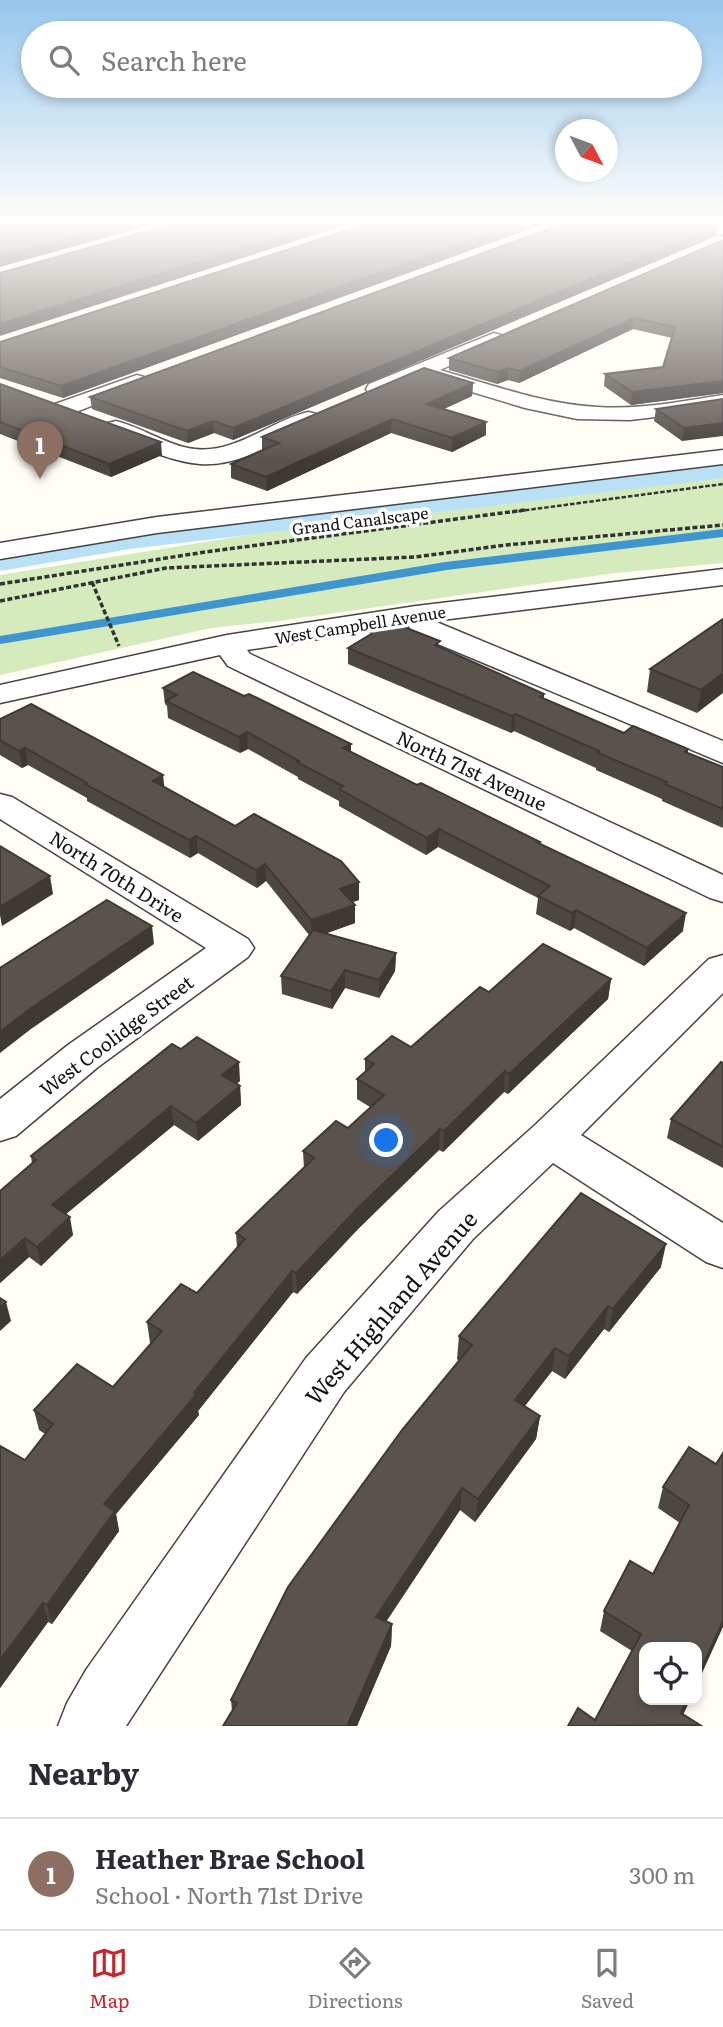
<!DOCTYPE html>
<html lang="en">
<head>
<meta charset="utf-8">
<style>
	body { margin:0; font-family:Literata,serif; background:#f2f2f3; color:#2b2b33 }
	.controls { position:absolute; right:21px; bottom:21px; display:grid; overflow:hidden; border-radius:14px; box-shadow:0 4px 10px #0003 }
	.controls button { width:63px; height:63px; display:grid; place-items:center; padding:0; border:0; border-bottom:2px solid #e1e1e2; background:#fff; color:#2b2b33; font:35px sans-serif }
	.compass { position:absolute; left:555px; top:119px; width:63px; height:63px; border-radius:50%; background:#fff; box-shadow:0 4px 10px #0003; rotate:131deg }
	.you { position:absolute; left:387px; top:1141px; width:24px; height:24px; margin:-18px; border:5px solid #fff; border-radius:50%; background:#1a73e8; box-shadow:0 0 0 10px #1a73e833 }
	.badge { display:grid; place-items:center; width:46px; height:46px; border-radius:50%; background:#c4262e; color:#fff; font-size:23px; font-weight:700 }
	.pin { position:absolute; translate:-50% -58px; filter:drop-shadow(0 2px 4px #0008) }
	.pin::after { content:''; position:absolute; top:37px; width:24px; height:21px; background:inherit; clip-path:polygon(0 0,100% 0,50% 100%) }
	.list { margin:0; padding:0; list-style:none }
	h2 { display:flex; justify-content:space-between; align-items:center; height:91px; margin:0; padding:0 28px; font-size:30px }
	h2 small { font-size:23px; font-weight:400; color:#7c7c81 }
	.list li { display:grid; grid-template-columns:46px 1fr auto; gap:21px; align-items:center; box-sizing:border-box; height:112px; padding:0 28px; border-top:2px solid #e1e1e2 }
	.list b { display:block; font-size:26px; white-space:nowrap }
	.list p { margin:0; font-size:23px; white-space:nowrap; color:#7c7c81 }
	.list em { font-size:23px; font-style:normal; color:#7c7c81 }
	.icon { flex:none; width:38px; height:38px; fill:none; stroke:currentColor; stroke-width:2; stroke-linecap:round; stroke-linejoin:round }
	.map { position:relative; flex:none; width:723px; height:1726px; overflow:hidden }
	.search { position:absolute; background:#fff; box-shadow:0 4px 10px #0003; left:21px; right:21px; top:21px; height:77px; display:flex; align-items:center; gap:18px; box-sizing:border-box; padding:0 24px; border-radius:38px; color:#7c7c81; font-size:26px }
	.sheet { height:203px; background:#fff }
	nav { display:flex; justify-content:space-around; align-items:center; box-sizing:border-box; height:98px; border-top:2px solid #e1e1e2; background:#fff; font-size:19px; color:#7c7c81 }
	nav a { display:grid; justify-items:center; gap:4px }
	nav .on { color:#c4262e }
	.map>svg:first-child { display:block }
</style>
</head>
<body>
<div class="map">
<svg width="723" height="1726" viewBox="0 0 723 1726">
	<rect width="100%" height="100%" fill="#fffdf5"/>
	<polygon fill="#d5ebbd" points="723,477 723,563 615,573 279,621 211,628 0,675 0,575 254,534"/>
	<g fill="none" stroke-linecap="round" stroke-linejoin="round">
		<polyline stroke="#3f96cf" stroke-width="8" points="0,640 446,566 723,533"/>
		<polygon fill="#b9e0f7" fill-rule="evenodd" points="723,464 723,478 130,549 0,571 0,557 130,535"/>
		<defs>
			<g id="minor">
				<polygon points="662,219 694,219 723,225 723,235 664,222"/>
				<path d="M494 333 501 335 504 339 501 343 440 370C492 385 544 404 598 407 640 410 682 401 723 395V409L630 420 577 419 525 408 422 377 377 395 369 394 366 389 369 384Z"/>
				<polygon points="137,375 144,377 148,381 144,385 71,414 55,414 52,409 55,404"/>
				<path d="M308 412 316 414 319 419 316 424C281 440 240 467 200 464 167 461 137 445 108 433L105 428 108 423 116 421C141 427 163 443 188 448 233 457 267 422 308 412Z"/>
				<polygon points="723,450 723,464 157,533 0,559 0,543 157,517"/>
				<polygon points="723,569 723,585 434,621 723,741 723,763 414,634 408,625 247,650 250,654 723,875 723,902 710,898 228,666 220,655 0,703 0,685 227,635 416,606"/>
				<polygon points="0,794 12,797 248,939 254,948 248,957 98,1067 16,1136 0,1141 0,1099 68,1045 206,948 0,819"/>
				<polygon points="723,955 723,993 581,1135 723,1223 723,1268 706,1262 553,1163 473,1239 344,1392 126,1726 58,1726 67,1703 86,1670 306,1358 439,1211 534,1126 709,959"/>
			</g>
		</defs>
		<use href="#minor" stroke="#444" stroke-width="3"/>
		<polyline stroke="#333" stroke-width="2.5" stroke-dasharray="4.5 2" stroke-linecap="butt" points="512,512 723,484"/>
		<g stroke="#333" stroke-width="3.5" stroke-dasharray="5 2.5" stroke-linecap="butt">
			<polyline points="92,582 119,646"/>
			<polyline points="0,584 205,552 525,510"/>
			<polyline points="0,601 166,568 415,557 506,545 723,525"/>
		</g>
		<use href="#minor" fill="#fff" fill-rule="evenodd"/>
	</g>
	<g fill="#4d4742">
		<polygon points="383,219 557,219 63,398 0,378 0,342"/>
		<polygon points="707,219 723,219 723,223"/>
		<polygon points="716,236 233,440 214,433 188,443 92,409 90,397"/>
		<polygon points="723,240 723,393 631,405 604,386 605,374 663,367 672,338 633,329 519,383 508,380 497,384 449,370 449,358"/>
		<polygon points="473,383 472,396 444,409 486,435 452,452 391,433 267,491 231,478 231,464 262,450 262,437"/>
		<polygon points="0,384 162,455 111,477 0,434"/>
		<polygon points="723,399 682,441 654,421 656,409"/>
		<polygon points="723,619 697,713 647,692 650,669"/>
		<polygon points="440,647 544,694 544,699 624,733 688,749 688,753 723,767 723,828 662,801 662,799 596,770 596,768 514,731 511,733 348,664 348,648"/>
		<polygon points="163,688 351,752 417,785 540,842 540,844 683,931 644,966 574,928 570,931 536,914 538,898 438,847 426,855 339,806 339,801 298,779 298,777 248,749 240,753 168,718 167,706 165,704"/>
		<polygon points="0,719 165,788 235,826 359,882 359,900 352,902 355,905 355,923 325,934 396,953 395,971 379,998 345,988 332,1009 282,994 281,976 309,935 266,881 257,888 198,853 190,858 87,801 87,798 28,765 22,768 0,755"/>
		<polygon points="611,979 608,999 508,1094 504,1092 443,1152 439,1150 358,1229 297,1294 293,1292 198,1411 199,1415 116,1514 119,1531 52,1624 48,1622 0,1688 25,1460 45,1434 39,1430 34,1410 113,1387 151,1344 150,1343 147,1322 197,1293 237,1248 236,1233 304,1169 303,1151 348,1128 370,1107 357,1099 357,1079 365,1072 365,1059 411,1047 489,992"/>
		<polygon points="181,1049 240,1081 236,1084 240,1086 241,1105 198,1141 174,1125 66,1214 73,1235 41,1266 29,1257 0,1283 32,1164 31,1156"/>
		<polygon points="723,1063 723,1168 667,1138 671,1119"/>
		<polygon points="661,1267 609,1332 604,1329 565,1379 552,1371 524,1406 540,1416 536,1439 475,1522 460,1510 386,1622 392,1624 391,1646 357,1726 223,1726 232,1711 231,1700 459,1361 457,1359 459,1336"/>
		<polygon points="716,1464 644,1700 690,1700 683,1714 595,1720 632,1651 600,1631 604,1611 653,1574 680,1523 658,1508 663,1487"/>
	</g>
	<g fill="#3f3936">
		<polygon points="136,219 172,219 0,267 0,256"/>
		<polygon points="334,219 364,219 0,336 0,324"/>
		<polygon points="530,219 557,219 63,398 61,386"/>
		<polygon points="717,226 716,236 233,440 233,428"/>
		<polygon points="634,318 633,329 519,383 520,371"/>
		<polygon points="508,368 508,380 497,384 498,372"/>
		<polygon points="723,381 723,393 631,405 632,392"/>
		<polygon points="473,383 472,396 426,417 427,404"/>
		<polygon points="392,419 391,433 267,491 266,477"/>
		<polygon points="213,421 214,433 188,443 187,431"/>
		<polygon points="486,422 486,435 452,452 452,438"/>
		<polygon points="723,423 723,436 682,441 684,428"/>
		<polygon points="161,442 162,455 111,477 109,464"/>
		<polygon points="723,673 723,693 697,713 701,690"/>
		<polygon points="515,714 514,731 511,733 512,716"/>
		<polygon points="247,732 248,749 240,753 239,737"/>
		<polygon points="351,744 351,760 343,748"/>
		<polygon points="25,748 28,765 22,768 19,751"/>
		<polygon points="163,775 165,792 153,781"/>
		<polygon points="439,829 438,847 426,855 427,838"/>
		<polygon points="196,836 198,853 190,858 189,840"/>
		<polygon points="265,864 266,881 257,888 256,870"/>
		<polygon points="50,876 53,894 2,926 0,915 0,907"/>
		<polygon points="359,882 359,900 341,906 340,889"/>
		<polygon points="355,905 355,923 312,938 311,920"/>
		<polygon points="576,910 574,928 570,931 572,913"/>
		<polygon points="686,913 683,931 644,966 647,948"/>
		<polygon points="152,926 154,944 31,1029 0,1053 0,1032 27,1011"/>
		<polygon points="396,953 395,971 379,998 379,980"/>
		<polygon points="345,970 345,988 332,1009 331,991"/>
		<polygon points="611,979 608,999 508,1094 509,1074"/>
		<polygon points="239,1062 240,1081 224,1094 222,1075"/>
		<polygon points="505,1071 504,1092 443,1152 444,1131"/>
		<polygon points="240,1086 241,1105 198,1141 196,1123"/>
		<polygon points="171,1106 174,1125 55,1223 52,1205"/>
		<polygon points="440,1129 439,1150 358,1229 297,1294 296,1273 358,1208"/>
		<polygon points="70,1217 73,1235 41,1266 37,1247"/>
		<polygon points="25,1238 29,1257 0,1283 0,1260"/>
		<polygon points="666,1244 661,1267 609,1332 613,1309"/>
		<polygon points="292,1271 293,1292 198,1411 199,1415 116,1514 119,1531 52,1624 47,1605 104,1504"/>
		<polygon points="6,1302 11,1321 0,1331 0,1308"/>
		<polygon points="608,1306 604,1329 565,1379 569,1356"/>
		<polygon points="555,1348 552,1371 512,1423 515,1400"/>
		<polygon points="540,1416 536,1439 475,1522 478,1499"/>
		<polygon points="462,1488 460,1510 375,1638 376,1617"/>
		<polygon points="43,1603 48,1622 0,1688 0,1660"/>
		<polygon points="723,1621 723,1627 697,1684 697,1679"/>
		<polygon points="392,1624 391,1646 357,1726 347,1726"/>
		<polygon points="687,1700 690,1700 678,1726 681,1713"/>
	</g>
	<g fill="#5a524d" stroke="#3f3936" stroke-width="2">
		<polygon points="0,219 136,219 0,256"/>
		<polygon points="190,219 334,219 0,324 0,273"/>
		<polygon points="383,219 530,219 61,386 0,367 0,342"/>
		<polygon points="576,219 685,219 717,226 233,428 213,421 187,431 90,397"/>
		<polygon points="723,240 723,381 632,392 605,374 663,367 675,327 634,318 520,371 508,368 498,372 449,358"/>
		<polygon points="424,368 473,383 427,404 486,422 452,438 392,419 266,477 231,464 279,443 262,437"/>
		<polygon points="0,384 161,442 109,464 0,422"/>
		<polygon points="723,399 723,423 684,428 656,409"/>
		<polygon points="723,619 723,673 701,690 650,669"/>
		<polygon points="391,622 440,641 435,645 544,694 540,697 624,733 633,726 688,749 685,752 723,767 723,809 665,784 667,782 598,753 599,751 515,714 512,716 348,648"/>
		<polygon points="193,672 244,696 249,694 351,744 343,748 417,785 421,783 540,842 538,843 686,913 647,948 576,910 572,913 538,896 550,886 439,829 427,838 339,789 343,786 297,762 299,761 247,732 239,737 166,701 177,695 163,688"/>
		<polygon points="31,704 163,775 153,781 235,826 254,814 341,861 359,882 340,889 355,905 311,920 265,864 256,870 196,836 189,840 85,784 87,783 25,748 19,751 0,740 0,719"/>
		<polygon points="0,846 50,876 0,907"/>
		<polygon points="107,900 152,926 27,1011 0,1032 0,968"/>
		<polygon points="313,930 396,953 379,980 345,970 331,991 281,976"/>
		<polygon points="543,944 611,979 509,1074 505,1071 444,1131 440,1129 358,1208 296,1273 292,1271 194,1393 196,1395 104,1504 115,1511 47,1605 43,1603 0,1660 0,1446 25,1460 53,1424 34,1410 77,1364 113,1387 162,1331 147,1322 181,1284 197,1293 245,1239 236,1233 314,1158 303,1151 336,1121 348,1128 384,1095 357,1079 374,1064 365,1059 392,1036 411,1047 480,987 489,992"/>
		<polygon points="197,1037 239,1062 222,1075 240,1086 196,1123 171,1106 52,1205 70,1217 37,1247 25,1238 0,1260 0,1191 36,1160 31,1156 172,1044 181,1049"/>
		<polygon points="721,1062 723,1063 723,1147 671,1119"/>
		<polygon points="581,1193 666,1244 613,1309 608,1306 569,1356 555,1348 515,1400 540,1416 478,1499 462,1488 376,1617 392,1624 347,1726 223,1726 237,1703 231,1700 288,1587 402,1430 472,1345 459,1336"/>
		<polygon points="0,1298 6,1302 0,1308"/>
		<polygon points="689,1447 716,1464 723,1453 723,1621 697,1679 697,1647 644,1647 644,1700 687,1700 681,1713 700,1725 568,1726 578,1708 595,1720 641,1634 604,1611 630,1561 653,1574 689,1505 663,1487"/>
	</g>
	<linearGradient id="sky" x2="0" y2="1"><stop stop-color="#95c6ee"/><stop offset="0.48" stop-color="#fffefa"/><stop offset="1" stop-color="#fffefa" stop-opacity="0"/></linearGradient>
	<rect width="723" height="461" fill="url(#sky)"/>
	<g text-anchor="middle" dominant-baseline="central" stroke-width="7" stroke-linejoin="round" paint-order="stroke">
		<g font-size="16" fill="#111" stroke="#fff">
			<text transform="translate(360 520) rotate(-7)">Grand Canalscape</text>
			<text transform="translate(360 624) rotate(-9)">West Campbell Avenue</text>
		</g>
		<g font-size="19" fill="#111" stroke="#fff">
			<text transform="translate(472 770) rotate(25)">North 71st Avenue</text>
			<text transform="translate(117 876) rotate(32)">North 70th Drive</text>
			<text transform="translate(116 1035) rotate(-37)">West Coolidge Street</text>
		</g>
		<g font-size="23" fill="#111" stroke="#fff">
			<text transform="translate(390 1307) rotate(-49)">West Highland Avenue</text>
		</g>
	</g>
</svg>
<div class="controls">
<button><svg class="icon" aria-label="locate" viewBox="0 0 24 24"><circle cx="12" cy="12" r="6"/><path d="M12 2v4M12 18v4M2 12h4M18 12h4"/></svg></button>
</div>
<svg class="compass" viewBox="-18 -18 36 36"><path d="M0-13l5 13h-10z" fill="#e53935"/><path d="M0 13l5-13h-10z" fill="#7c7c81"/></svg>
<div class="you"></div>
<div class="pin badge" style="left:40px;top:479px;background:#8d6e63">1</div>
<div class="search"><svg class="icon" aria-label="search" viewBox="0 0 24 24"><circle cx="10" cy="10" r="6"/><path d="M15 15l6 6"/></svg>Search here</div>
</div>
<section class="sheet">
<h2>Nearby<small></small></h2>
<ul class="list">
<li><span class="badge" style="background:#8d6e63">1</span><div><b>Heather Brae School</b><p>School · North 71st Drive</p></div><em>300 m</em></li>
</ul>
</section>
<nav>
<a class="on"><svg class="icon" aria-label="map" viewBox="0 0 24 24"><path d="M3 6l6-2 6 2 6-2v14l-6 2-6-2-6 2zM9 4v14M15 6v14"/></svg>Map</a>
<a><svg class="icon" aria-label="directions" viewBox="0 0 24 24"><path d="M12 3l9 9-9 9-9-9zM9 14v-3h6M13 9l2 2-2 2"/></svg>Directions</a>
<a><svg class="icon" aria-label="saved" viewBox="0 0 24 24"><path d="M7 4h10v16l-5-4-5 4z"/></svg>Saved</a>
</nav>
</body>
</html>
